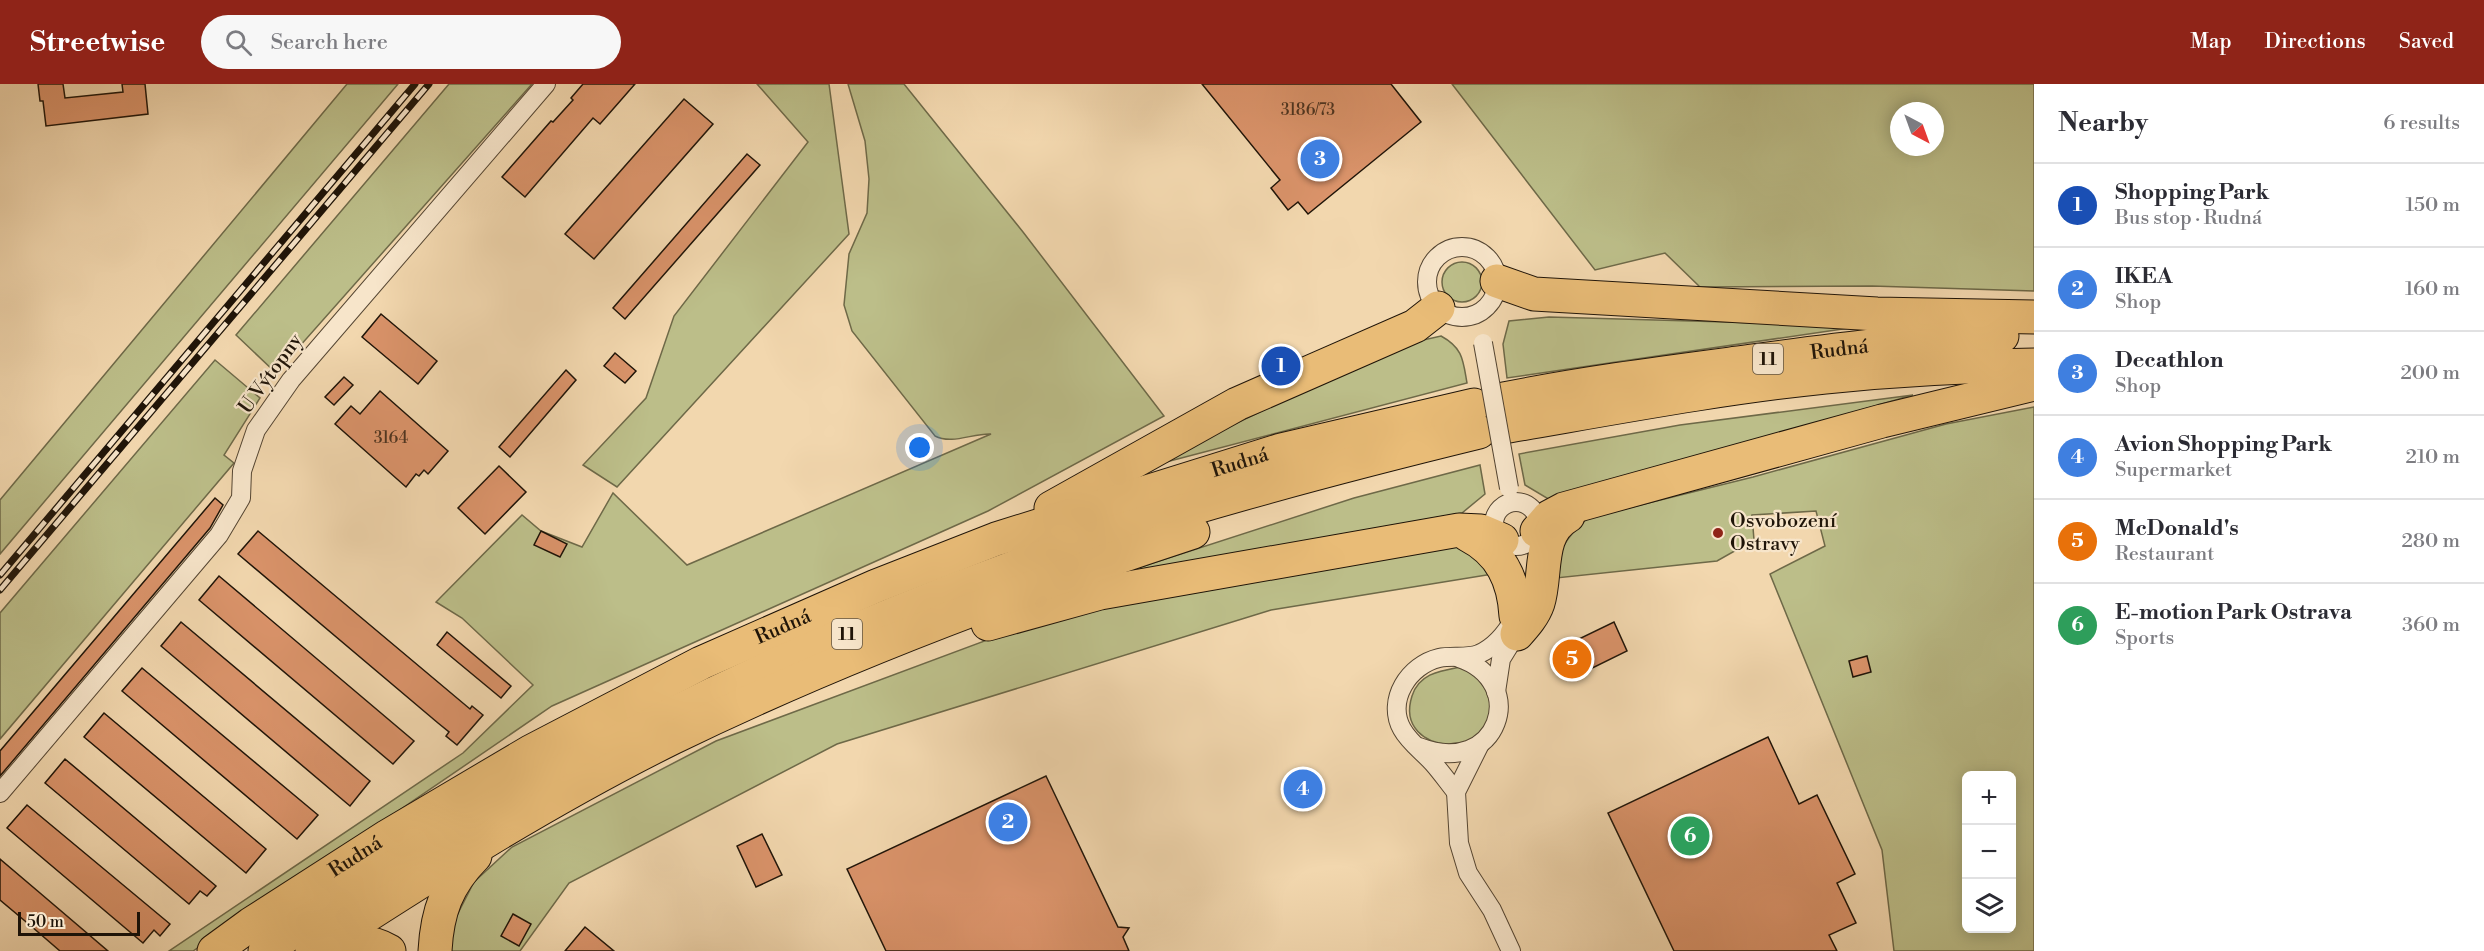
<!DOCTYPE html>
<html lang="en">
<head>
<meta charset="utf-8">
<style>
	body { margin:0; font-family:"Libre Bodoni",serif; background:#f7f7f7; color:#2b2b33 }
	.controls { position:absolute; right:18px; bottom:18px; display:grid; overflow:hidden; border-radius:9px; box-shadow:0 3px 15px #0003 }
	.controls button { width:54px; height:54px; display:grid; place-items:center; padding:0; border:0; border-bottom:2px solid #e1e1e2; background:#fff; color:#2b2b33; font:30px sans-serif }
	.compass { position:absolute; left:1890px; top:18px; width:54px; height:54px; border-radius:50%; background:#fff; box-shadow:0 3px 15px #0003; rotate:139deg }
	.scale { position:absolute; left:18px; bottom:15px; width:122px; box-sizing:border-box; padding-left:6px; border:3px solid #1f1408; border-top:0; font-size:16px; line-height:21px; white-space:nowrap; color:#1f1408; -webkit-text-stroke:4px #f7e5ca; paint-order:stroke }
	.you { position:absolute; left:920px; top:364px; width:21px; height:21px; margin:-15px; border:4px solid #fff; border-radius:50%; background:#1a73e8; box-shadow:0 0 0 9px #1a73e833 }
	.badge { display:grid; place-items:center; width:39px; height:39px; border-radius:50%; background:#8f2418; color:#fff; font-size:20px; font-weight:700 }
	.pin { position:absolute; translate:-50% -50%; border:3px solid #fff; box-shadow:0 2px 6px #0006 }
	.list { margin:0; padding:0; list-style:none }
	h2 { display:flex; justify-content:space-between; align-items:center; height:78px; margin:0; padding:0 24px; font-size:26px }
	h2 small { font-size:20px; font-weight:400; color:#7c7c81 }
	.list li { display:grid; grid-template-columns:39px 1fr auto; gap:18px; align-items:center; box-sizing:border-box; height:84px; padding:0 24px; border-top:2px solid #e1e1e2 }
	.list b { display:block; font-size:22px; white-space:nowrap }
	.list p { margin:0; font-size:20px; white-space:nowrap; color:#7c7c81 }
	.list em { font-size:20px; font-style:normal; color:#7c7c81 }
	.icon { flex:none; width:33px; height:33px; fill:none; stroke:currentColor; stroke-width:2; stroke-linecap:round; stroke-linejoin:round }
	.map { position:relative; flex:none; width:2034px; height:867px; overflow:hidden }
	header { display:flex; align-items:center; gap:36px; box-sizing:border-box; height:84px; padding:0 30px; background:#8f2418; color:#fff }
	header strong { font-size:28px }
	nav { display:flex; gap:33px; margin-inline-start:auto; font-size:21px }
	.search { width:420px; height:54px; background:#f7f7f7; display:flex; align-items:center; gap:15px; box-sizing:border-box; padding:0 21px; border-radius:33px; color:#7c7c81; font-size:22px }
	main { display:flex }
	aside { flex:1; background:#fff }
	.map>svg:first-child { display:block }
</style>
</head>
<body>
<header>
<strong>Streetwise</strong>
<div class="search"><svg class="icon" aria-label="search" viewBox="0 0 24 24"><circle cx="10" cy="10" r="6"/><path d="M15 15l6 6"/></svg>Search here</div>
<nav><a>Map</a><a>Directions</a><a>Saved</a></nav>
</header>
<main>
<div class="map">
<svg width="2034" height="867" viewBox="0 0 2034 867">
	<rect width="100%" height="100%" fill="#f2d7ae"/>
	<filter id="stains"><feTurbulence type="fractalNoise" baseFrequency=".00333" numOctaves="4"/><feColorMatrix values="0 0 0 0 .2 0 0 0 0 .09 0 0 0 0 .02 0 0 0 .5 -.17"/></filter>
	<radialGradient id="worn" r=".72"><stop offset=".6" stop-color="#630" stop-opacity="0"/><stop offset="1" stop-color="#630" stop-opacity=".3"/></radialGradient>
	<g fill="#bcbe89" stroke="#6e6948" stroke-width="1.5" fill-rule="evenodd">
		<polygon points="347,0 398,0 0,470 0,416"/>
		<polygon points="449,0 532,0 276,289 236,251"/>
		<polygon points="757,0 829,0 849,150 617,403 583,381 646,314 674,232 808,58"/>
		<path d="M848 0H904L1023 148 1164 332 988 427 552 622 193 867H169L463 669 533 601 462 534 436 518 522 431 541 447 582 463 613 409 687 481 991 350C973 349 952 361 935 352L852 247 844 221 849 170 867 129 869 95 865 57Z"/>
		<path d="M1452 0H2034V207L1872 202 1700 203 1665 169 1595 186ZM1899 27H1935V63H1899Z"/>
		<circle cx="1462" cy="198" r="20"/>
		<polygon points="1549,233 1863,242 1507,294 1503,260 1509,237"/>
		<path d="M1441 252C1463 264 1463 276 1467 299L1147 383 1411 254 1419 257Z"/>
		<polygon points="215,276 260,314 224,371 234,379 0,655 0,529"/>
		<polygon points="1913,311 1550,416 1525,401 1519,370 1680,341"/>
		<path d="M2034 323V867H1894L1882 766 1770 490 1825 462 1816 427 1752 431 1754 456 1717 477 1556 494C1556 466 1568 452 1588 434L1753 393 1946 340ZM1966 692H2012V844H1966Z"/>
		<polygon points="1480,381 1485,410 1462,429 1119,490 1354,414"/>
		<polygon points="1470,460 1499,489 1271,526 837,660 569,799 520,867 450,867 452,841 474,798 512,763 716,657 1046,534"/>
		<path d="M1460 583 1471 586C1477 594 1487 604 1489 613 1505 678 1392 674 1412 612 1419 590 1439 587 1460 583Z"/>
	</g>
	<g fill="#da936a" stroke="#1f1408" stroke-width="1.5">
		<polygon points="38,0 63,0 65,14 123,8 122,0 145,0 148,30 46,42 43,17 40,17"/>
		<polygon points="583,0 635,0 600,40 593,34 525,113 502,93 551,37 553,38 573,16 571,14"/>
		<polygon points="1202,0 1391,0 1421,38 1308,130 1298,118 1288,126 1271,104 1280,96"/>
		<polygon points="684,15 713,40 594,175 565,150"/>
		<polygon points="747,70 760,81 625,235 613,224"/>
		<polygon points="381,230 437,277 418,300 362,253"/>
		<polygon points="615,269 636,287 625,299 604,282"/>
		<polygon points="566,286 576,296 510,373 499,363"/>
		<polygon points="344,293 353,301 334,321 325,313"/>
		<polygon points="380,307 448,367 428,390 424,386 419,392 416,390 406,403 335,340 351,322 360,330"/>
		<polygon points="499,382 526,408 485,450 458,424"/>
		<polygon points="215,414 223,421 210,444 0,692 0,667"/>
		<polygon points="258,447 470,625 472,622 483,631 457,661 446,652 449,648 438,639 238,470"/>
		<polygon points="541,447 567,460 560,473 534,461"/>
		<polygon points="219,492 414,657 393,680 199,516"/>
		<polygon points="181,538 370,697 350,722 161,562"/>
		<polygon points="1614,538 1627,567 1568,596 1554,567"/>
		<polygon points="447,548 511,602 501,614 437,561"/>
		<polygon points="1867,572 1871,588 1853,593 1849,577"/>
		<polygon points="142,584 318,731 297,755 122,607"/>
		<polygon points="104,629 266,765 246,789 84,653"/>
		<polygon points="1768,653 1799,720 1817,711 1855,790 1837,799 1856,839 1829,851 1837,867 1674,867 1608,729"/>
		<polygon points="65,675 216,802 207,812 200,807 189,820 45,699"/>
		<polygon points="1046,692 1118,843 1129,844 1123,853 1129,867 886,867 847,785"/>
		<polygon points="27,721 170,840 160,852 154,846 143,859 7,744"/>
		<polygon points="762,750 782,791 756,803 737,762"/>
		<polygon points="0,775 40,809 108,867 60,867 31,842 0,816"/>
		<polygon points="513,830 531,840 519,862 501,852"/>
		<polygon points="585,843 614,867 565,867"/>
	</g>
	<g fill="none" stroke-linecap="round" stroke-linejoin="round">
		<defs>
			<g id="street">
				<circle cx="1462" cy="198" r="35"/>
				<circle cx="1516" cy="440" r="22"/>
				<polyline points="1496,608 1501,575 1517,549"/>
				<polyline points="1480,660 1456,708 1459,759 1468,789 1492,826 1511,867"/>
				<path d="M1419 663C1499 694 1530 598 1459 574"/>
				<path d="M1456 708C1448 698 1441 688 1433 679 1423 668 1409 658 1402 645 1386 616 1409 581 1439 574 1452 571 1466 575 1479 570 1495 563 1506 549 1514 535"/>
				<polyline points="0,709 219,451 241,414 242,387 256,346 291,296 546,0"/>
			</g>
			<g id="highway">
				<polyline points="1497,197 1534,210 1877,230 2034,233"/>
				<path id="s1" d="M1504 315C1579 300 1654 290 1730 280 1820 268 1911 255 2002 252"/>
				<path d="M1509 342C1614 324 1719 304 1825 293 1894 286 1964 282 2034 281"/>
				<polyline points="1051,424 1237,320 1415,242 1438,224"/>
				<polyline points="1537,447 1549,433 1564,425 1882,337 2034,300"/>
				<path d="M1468 451C1501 468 1514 496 1516 532"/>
				<polyline points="988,540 1100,509 1459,446 1481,447 1502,456"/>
				<path d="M1517 550C1525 541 1534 531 1538 519 1547 491 1537 449 1568 432"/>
				<path id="s2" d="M214 867 251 840 388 752 530 668 701 579 876 502 996 455 1281 366 1474 321"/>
				<path d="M265 867C333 818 407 775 480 733 680 617 893 522 1112 449 1233 410 1356 378 1479 348"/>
				<path d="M312 867C429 791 547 716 672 654 840 572 1016 506 1193 448"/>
				<path d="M325 867C347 858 368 854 389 867"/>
				<path d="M435 867C437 828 447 800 475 772"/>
			</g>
		</defs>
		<use href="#street" stroke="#544532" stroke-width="20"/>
		<use href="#highway" stroke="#1f1408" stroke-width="35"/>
		<use href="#street" stroke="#f7e5ca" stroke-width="18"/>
		<use href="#highway" stroke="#e9bc77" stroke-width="33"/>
		<defs>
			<g id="rail">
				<polyline points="0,491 415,0"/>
				<polyline points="0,506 429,0"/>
			</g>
		</defs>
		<use href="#rail" stroke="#1f1408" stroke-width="7"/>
		<use href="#rail" stroke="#f7e5ca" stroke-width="4.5" stroke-dasharray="14" stroke-linecap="butt"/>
		<defs>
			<polyline id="street-bridge" points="1483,259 1509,404"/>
		</defs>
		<use href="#street-bridge" stroke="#544532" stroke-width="20" stroke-linecap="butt"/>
		<use href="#street-bridge" stroke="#f7e5ca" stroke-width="18"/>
	</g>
	<circle fill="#8f2418" stroke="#f7e5ca" stroke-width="2" cx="1718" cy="449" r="6"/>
	<g text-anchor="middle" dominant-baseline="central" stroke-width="4.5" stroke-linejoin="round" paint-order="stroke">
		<g font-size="16" fill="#4e3420">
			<text x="1308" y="26">3186/73</text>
			<text x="391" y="354">3164</text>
		</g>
		<g fill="#f7e5ca" stroke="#605342" stroke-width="1.5">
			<rect x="1753" y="260" width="30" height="30" rx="4.5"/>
			<rect x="832" y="535" width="30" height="30" rx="4.5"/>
		</g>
		<g font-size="18" font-weight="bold" fill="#1f1408">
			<text x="1768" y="275">11</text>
			<text x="847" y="550">11</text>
		</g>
		<g font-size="20" fill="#1f1408" stroke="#f7e5ca">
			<text stroke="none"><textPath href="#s1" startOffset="339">Rudná</textPath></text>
			<text transform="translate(271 290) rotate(-54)">U Výtopny</text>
			<text stroke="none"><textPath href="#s2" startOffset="1142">Rudná</textPath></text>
			<text stroke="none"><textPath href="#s2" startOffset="656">Rudná</textPath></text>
			<text stroke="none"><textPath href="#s2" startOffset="170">Rudná</textPath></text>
		</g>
		<g font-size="20" fill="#1f1408" stroke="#f7e5ca" text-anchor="start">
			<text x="1730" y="437">Osvobození<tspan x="1730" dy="23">Ostravy</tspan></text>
		</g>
	</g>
	<rect width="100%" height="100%" filter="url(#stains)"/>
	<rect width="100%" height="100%" fill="url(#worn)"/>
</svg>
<div class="controls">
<button>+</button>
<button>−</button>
<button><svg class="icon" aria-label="layers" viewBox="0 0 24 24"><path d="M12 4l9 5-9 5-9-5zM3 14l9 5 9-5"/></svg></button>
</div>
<svg class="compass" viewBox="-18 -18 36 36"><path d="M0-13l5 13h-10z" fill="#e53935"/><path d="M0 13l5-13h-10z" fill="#7c7c81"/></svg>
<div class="scale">50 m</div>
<div class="you"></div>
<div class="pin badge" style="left:1281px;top:282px;background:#1a4fb4">1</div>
<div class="pin badge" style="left:1008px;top:738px;background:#3f7fe0">2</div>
<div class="pin badge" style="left:1320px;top:75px;background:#3f7fe0">3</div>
<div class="pin badge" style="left:1303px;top:705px;background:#3f7fe0">4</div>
<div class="pin badge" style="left:1572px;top:575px;background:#e8710a">5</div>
<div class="pin badge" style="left:1690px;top:752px;background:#2e9e5b">6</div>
</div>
<aside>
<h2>Nearby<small>6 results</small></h2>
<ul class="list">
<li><span class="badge" style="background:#1a4fb4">1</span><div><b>Shopping Park</b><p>Bus stop · Rudná</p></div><em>150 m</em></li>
<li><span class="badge" style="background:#3f7fe0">2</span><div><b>IKEA</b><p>Shop</p></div><em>160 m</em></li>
<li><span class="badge" style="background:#3f7fe0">3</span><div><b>Decathlon</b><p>Shop</p></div><em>200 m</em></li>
<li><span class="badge" style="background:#3f7fe0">4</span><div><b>Avion Shopping Park</b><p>Supermarket</p></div><em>210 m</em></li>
<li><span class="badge" style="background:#e8710a">5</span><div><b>McDonald's</b><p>Restaurant</p></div><em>280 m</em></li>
<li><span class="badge" style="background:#2e9e5b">6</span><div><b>E-motion Park Ostrava</b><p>Sports</p></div><em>360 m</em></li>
</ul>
</aside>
</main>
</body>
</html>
